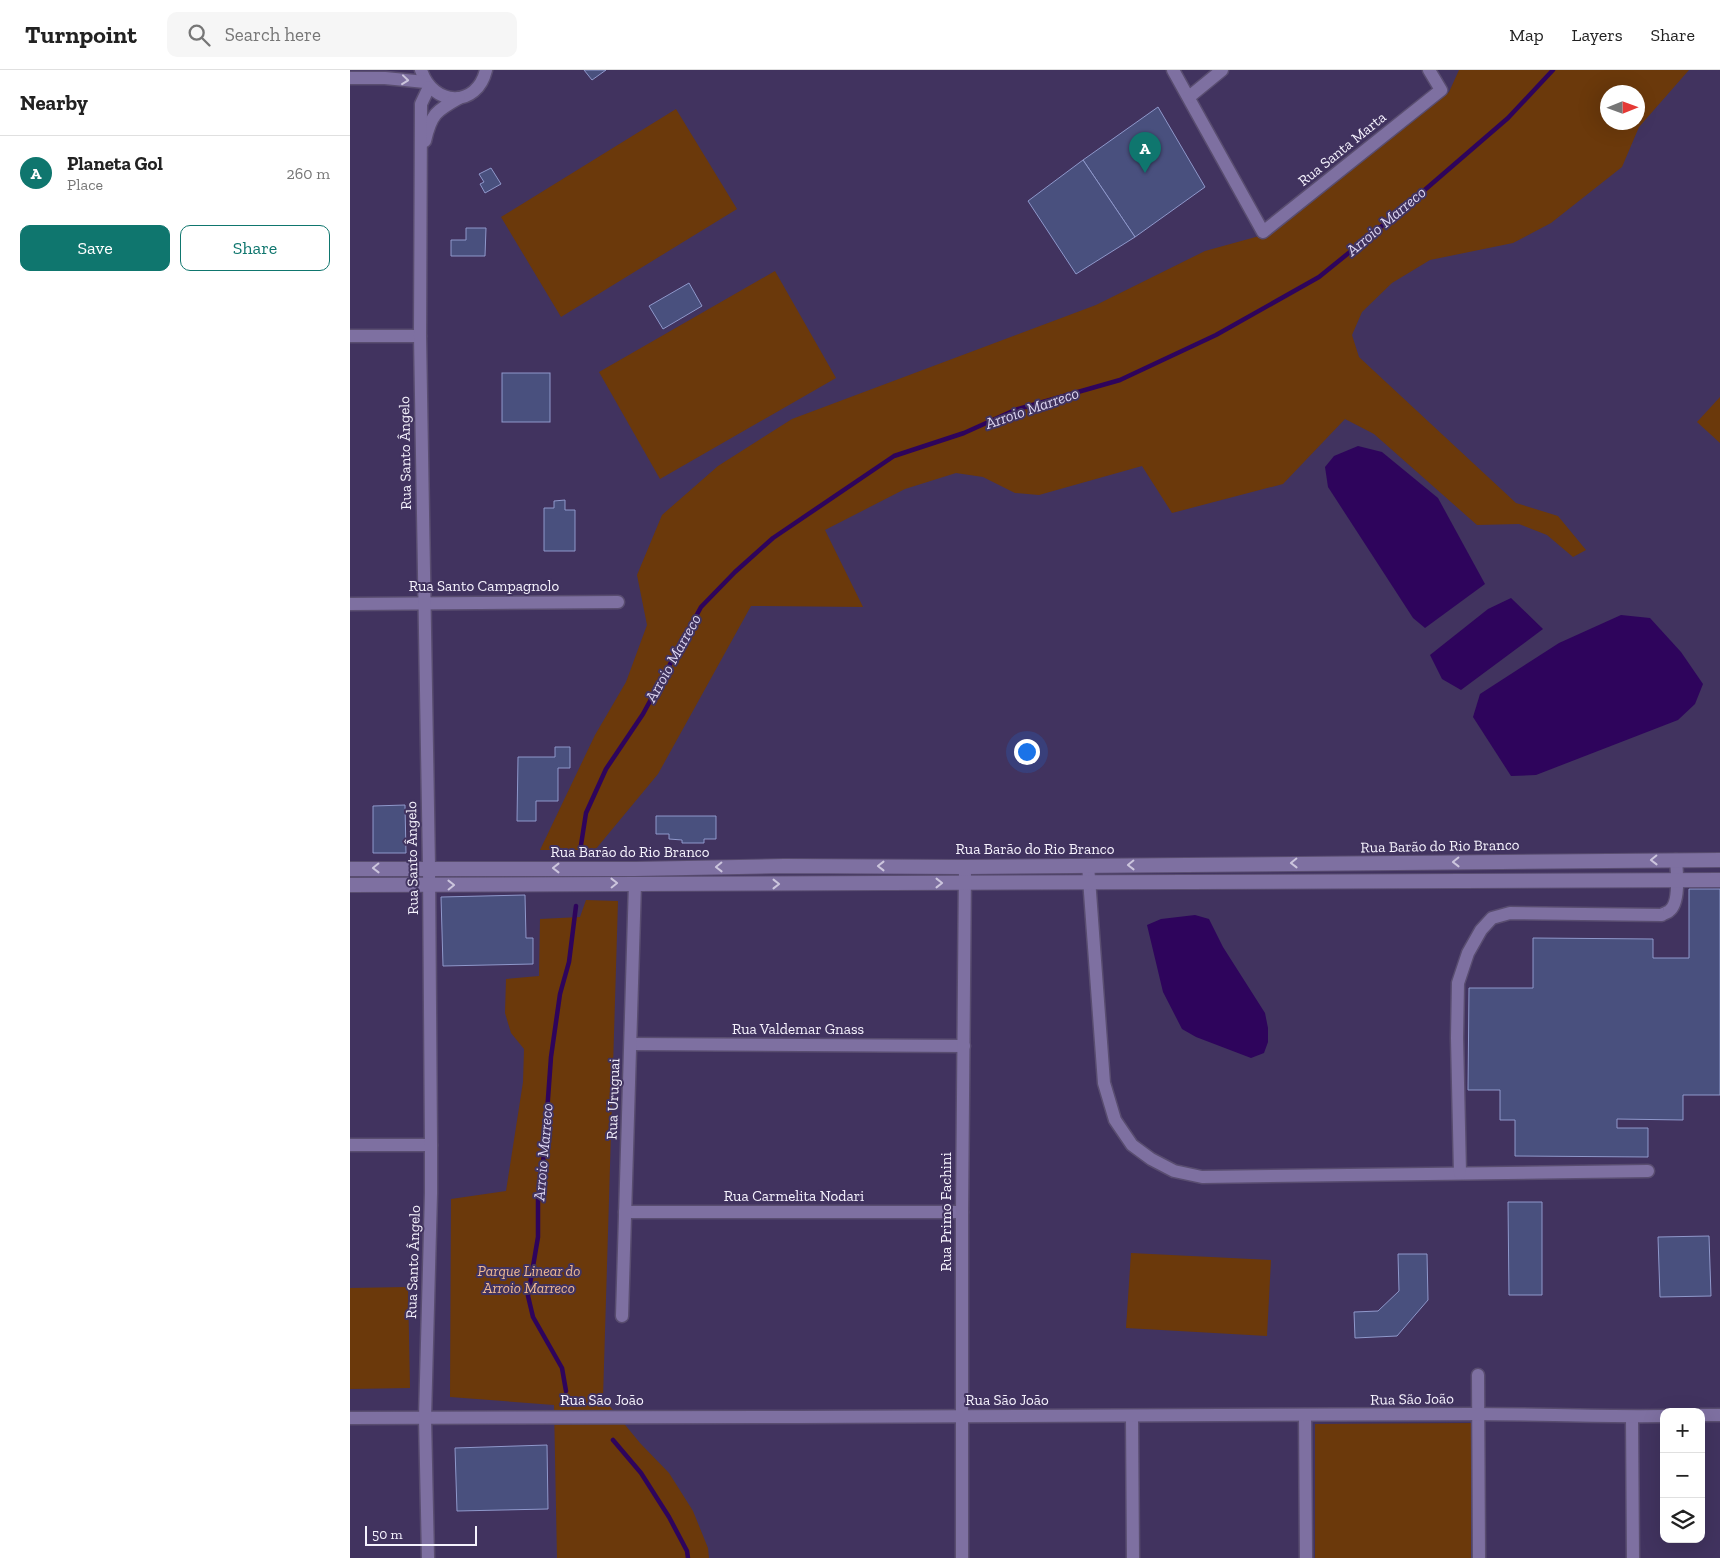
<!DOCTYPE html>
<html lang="en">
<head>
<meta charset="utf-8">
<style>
	body { margin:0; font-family:"Zilla Slab",serif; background:#f6f6f6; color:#222 }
	.controls { position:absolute; right:15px; bottom:15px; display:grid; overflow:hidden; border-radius:10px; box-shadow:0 5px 20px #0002 }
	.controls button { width:45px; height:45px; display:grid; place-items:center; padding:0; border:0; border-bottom:1px solid #e0e0e0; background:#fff; color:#222; font:25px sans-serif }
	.compass { position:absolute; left:1250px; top:15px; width:45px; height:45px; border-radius:50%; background:#fff; box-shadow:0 5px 20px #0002; rotate:89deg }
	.scale { position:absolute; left:15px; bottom:12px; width:112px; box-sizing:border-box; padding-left:5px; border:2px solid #f6f3fe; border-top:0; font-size:14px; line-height:18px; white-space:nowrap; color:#f6f3fe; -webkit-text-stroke:4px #41335f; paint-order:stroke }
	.you { position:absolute; left:676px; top:681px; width:18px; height:18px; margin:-12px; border:4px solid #fff; border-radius:50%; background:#1a73e8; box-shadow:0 0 0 8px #1a73e833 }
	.badge { display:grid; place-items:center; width:32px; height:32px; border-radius:50%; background:#0f766e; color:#fff; font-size:16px; font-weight:700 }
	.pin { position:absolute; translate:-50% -41px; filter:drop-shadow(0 1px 2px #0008) }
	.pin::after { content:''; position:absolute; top:26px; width:18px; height:15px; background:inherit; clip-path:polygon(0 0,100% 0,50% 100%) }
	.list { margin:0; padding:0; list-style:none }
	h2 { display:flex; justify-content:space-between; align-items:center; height:65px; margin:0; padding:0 20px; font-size:21px }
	h2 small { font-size:16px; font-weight:400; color:#767676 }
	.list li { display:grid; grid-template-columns:32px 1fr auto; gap:15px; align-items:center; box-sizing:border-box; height:75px; padding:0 20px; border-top:1px solid #e0e0e0 }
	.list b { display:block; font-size:19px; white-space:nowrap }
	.list p { margin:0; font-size:16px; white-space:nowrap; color:#767676 }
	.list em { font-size:16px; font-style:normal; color:#767676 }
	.actions { display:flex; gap:10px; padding:15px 20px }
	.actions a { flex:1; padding:11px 0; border:1px solid #0f766e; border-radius:10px; text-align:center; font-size:18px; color:#0f766e }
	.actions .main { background:#0f766e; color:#fff }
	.icon { flex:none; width:28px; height:28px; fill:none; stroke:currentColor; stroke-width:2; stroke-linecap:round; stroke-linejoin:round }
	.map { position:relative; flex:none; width:1370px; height:1488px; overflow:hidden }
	header { display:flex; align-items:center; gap:30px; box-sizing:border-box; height:70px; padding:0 25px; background:#fff; border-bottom:1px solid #e0e0e0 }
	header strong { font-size:24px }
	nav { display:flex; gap:28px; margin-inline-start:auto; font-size:18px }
	.search { width:350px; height:45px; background:#f6f6f6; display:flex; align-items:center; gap:12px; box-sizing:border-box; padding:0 18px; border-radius:10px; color:#767676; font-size:19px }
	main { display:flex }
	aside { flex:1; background:#fff }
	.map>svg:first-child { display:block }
</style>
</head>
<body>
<header>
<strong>Turnpoint</strong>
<div class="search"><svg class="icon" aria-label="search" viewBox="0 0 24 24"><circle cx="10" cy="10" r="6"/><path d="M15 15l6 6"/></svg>Search here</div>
<nav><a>Map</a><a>Layers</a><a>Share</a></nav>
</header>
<main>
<aside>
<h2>Nearby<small></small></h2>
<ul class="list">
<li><span class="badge">A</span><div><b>Planeta Gol</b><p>Place</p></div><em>260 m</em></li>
</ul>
<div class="actions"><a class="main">Save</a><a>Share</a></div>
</aside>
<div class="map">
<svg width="1370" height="1488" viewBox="0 0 1370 1488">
	<rect width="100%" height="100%" fill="#41335f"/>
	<g fill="#6b390b" fill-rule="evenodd">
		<path d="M1109 0H1339L1289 57 1272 97 1201 153 1163 173 1080 190 1042 213 1012 242 1002 265 1009 287 1166 433 1208 446 1236 480 1223 487 1197 465 1169 454 1127 455 1024 364 995 349 933 414 822 443 792 396 689 425 665 423 633 407 606 403 555 419 475 460 513 537 401 536 308 704 245 780H190L245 665 276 612 297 555 287 505 312 445 368 396 442 349 746 235 855 181 924 162 1099 22ZM1258 22H1288V52H1258Z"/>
		<polygon points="326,39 387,139 211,247 151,147"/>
		<polygon points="425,201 486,308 310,409 249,302"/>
		<polygon points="1370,327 1370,373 1347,352"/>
		<polygon points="236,830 268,831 253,1328 290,1373 319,1403 343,1441 358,1478 359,1488 207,1488 204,1335 100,1327 101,1129 156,1121 173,1012 174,979 161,963 155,943 156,909 189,906 190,849 230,847"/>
		<polygon points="781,1183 921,1190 917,1266 776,1258"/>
		<polygon points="58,1217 60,1318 0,1319 0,1218"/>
		<polygon points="1121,1353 1121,1488 965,1488 965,1354"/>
	</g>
	<g fill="#2e045c">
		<polygon points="1008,376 1032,382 1088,428 1135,514 1075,558 1063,548 978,417 975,397 984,386"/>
		<polygon points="1161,528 1193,559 1111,620 1092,609 1080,585 1138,539"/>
		<polygon points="1271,545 1300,548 1331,582 1353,614 1345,634 1328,650 1186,705 1161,706 1123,647 1130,624 1209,573"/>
		<polygon points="845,845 859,849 873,877 915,943 918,958 918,972 914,983 901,988 846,967 832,959 813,922 797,855 811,849"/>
	</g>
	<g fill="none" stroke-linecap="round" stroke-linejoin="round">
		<g stroke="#2e045c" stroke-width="4.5">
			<polyline points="231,775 236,743 256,699 293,644 351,537 385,502 423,468 544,386 614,363 665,340 770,310 866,265 969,207 1048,143 1158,48 1203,0"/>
			<polyline points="216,1321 212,1298 183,1247 178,1226 188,1167 188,1130 194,1084 201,987 210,924 219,892 226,836"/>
			<polyline points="263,1370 291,1403 319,1447 337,1481 338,1488"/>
		</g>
	</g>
	<g fill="#49507e" stroke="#8f98cb">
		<polygon points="234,0 256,0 242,10"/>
		<polygon points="808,37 855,117 785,167 733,90"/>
		<polygon points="733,90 785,167 726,204 678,131"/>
		<polygon points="141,98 151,114 135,123 130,114 134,112 129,104"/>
		<polygon points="116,158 136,158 135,186 101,186 101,170 116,170"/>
		<polygon points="339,213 352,236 313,259 299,236"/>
		<rect x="152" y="303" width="48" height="49"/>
		<polygon points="215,430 215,440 225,440 225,481 194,481 194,438 204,438 204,431"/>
		<polygon points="205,677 220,677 220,698 208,698 208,731 186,731 186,751 167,751 168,687 205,687"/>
		<polygon points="55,735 56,783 23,783 23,736"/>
		<polygon points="306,746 366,746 366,769 354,769 354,773 332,773 332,770 319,769 319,764 306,764"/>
		<polygon points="1339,819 1370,819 1370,1025 1333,1025 1333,1050 1267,1049 1267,1058 1298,1058 1298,1087 1165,1086 1165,1050 1150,1050 1150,1020 1118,1020 1119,918 1183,918 1183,868 1303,869 1303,888 1339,888"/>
		<polygon points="175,825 176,868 183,868 183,894 93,896 91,827"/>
		<polygon points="1158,1132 1192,1132 1192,1225 1159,1225"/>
		<polygon points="1359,1166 1361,1226 1310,1227 1308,1167"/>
		<polygon points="1048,1184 1077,1184 1078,1230 1047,1266 1005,1268 1004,1242 1028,1241 1049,1221"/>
		<polygon points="197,1375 198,1439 107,1441 105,1378"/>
	</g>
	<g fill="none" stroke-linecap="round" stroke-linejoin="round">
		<defs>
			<g id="minor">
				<path d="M71 0C83 37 127 38 136 0"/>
				<polyline points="823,0 913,162 1091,20 1079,0"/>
				<polyline points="0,8 35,8 75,12"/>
				<polyline points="839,27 872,0"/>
				<path d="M75 71C81 44 86 41 109 28"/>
				<polyline points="0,266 70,266"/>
				<polyline points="0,534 268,532"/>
				<polyline points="738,795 754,1013 765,1050 782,1075 801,1089 824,1101 852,1107 1298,1101"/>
				<polyline points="281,974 614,976"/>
				<polyline points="0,1075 81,1075"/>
				<path d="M1110 1103 1107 968 1108 913 1118 883 1131 860 1142 848 1160 843 1312 845C1312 844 1319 842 1319 841 1330 834 1327 802 1326 790"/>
				<polyline points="275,1142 612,1142"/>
				<polyline points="272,1246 285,813"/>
				<polyline points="1128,1305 1129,1488"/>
				<polyline points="955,1345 956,1488"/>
				<polyline points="1351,1345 1370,1345"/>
				<polyline points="782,1347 783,1488"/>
				<polyline points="1282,1347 1283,1488"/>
				<path d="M0 1348C374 1346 748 1348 1122 1344 1186 1344 1250 1347 1314 1346"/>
				<polyline points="78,1488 75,1348 81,1123 81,1075 79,797 70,266 71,34 79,17"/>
				<polyline points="612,1488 612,1142 615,797"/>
			</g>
			<g id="secondary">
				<polyline points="0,799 285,799 434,796 615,797 1370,790"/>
				<polyline points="0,815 1370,810"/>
			</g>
		</defs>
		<use href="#minor" stroke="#594d70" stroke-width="15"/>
		<use href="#secondary" stroke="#594d70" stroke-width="16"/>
		<use href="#minor" stroke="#7e70a1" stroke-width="12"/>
		<use href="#secondary" stroke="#7e70a1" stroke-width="14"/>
	</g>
	<defs><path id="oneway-chevron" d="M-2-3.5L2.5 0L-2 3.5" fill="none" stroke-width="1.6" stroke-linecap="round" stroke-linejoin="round" transform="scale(1.25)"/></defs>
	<g stroke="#ccc5dd">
		<use href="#oneway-chevron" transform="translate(55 10) rotate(6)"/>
		<use href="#oneway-chevron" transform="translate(1304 790) rotate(179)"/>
		<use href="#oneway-chevron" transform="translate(1106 792) rotate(179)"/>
		<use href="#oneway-chevron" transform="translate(944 793) rotate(179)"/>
		<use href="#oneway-chevron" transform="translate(781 795) rotate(179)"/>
		<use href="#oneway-chevron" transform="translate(531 796) rotate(-180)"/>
		<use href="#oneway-chevron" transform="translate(369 797) rotate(179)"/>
		<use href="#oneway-chevron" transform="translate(26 798) rotate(179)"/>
		<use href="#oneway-chevron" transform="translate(206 798) rotate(-180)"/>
		<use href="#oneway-chevron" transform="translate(264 813) rotate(-1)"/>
		<use href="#oneway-chevron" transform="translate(589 813)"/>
		<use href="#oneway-chevron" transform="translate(426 814)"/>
		<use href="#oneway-chevron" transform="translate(101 815) rotate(-1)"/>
	</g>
	<g text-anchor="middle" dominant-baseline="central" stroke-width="4" stroke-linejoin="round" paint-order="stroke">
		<g font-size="15" fill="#f6f3fe" stroke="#41335f">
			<text transform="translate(992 79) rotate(-39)">Rua Santa Marta</text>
			<text transform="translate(55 383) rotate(-91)">Rua Santo Ângelo</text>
			<text x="134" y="516">Rua Santo Campagnolo</text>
			<text transform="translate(1090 776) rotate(-1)">Rua Barão do Rio Branco</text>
			<text x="685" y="779">Rua Barão do Rio Branco</text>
			<text x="280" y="782">Rua Barão do Rio Branco</text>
			<text transform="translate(62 788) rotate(-91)">Rua Santo Ângelo</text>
			<text x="448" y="959">Rua Valdemar Gnass</text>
			<text transform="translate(263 1029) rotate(-88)">Rua Uruguai</text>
			<text x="444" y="1126">Rua Carmelita Nodari</text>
			<text transform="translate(596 1142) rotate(-90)">Rua Primo Fachini</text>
			<text transform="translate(63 1192) rotate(-88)">Rua Santo Ângelo</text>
			<text transform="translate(1062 1329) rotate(-1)">Rua São João</text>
			<text x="252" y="1330">Rua São João</text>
			<text x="657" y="1330">Rua São João</text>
		</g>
		<g font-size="15" font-style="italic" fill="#eeb993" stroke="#41335f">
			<text x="179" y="1201">Parque Linear do<tspan x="179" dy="17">Arroio Marreco</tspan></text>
		</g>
		<g font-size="16" font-style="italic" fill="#dcd5f1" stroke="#41335f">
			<text transform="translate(1036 151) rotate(-40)">Arroio Marreco</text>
			<text transform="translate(682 338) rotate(-19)">Arroio Marreco</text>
			<text transform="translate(323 588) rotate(-61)">Arroio Marreco</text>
			<text transform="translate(193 1082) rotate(-85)">Arroio Marreco</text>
		</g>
	</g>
</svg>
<div class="controls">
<button>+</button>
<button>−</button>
<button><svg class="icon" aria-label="layers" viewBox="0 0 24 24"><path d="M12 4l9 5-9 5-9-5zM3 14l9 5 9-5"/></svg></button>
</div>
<svg class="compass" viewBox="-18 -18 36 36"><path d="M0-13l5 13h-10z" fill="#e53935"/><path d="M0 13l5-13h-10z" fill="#767676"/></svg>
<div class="scale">50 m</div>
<div class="you"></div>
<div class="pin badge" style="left:795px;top:103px">A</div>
</div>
</main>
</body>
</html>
